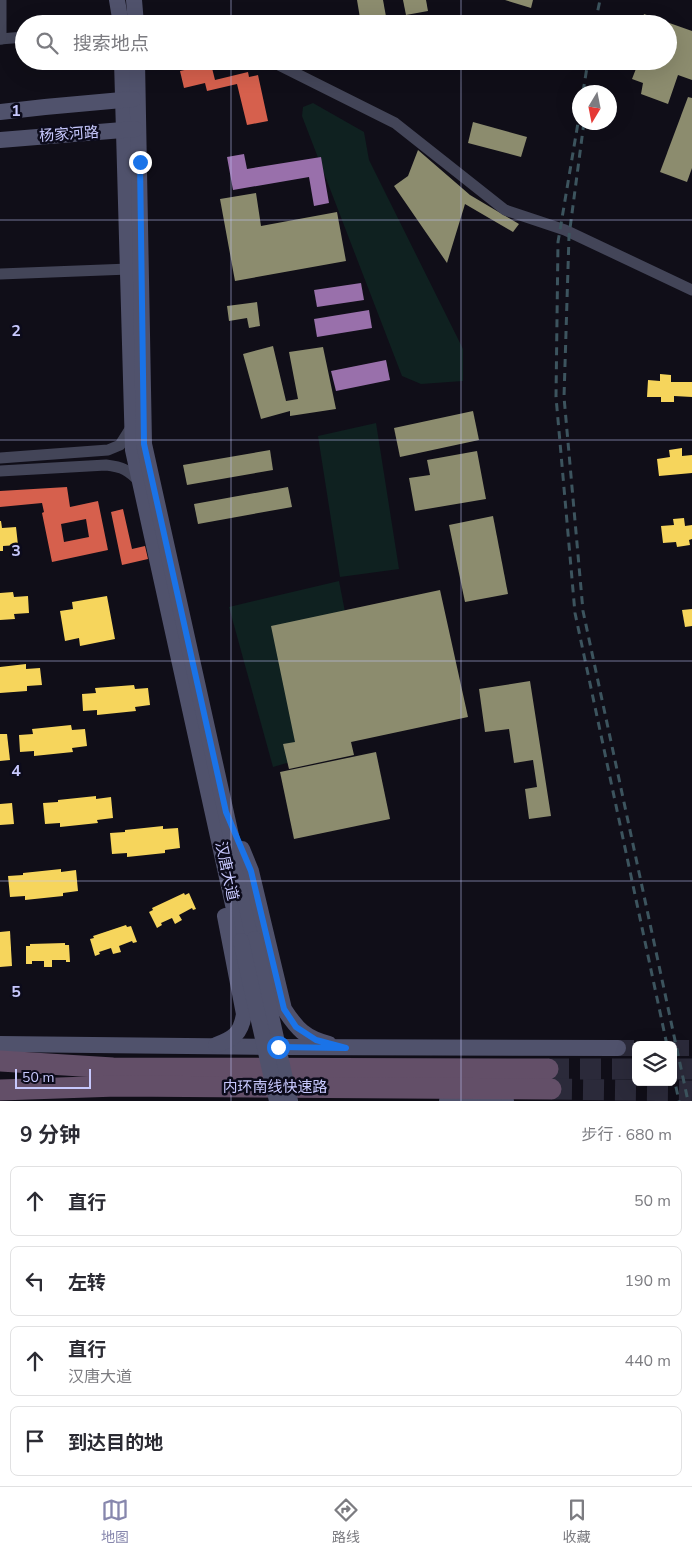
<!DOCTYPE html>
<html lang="zh">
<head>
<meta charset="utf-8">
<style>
	body { margin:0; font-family:"Nunito Sans","Noto Sans SC",sans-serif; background:#f7f7f7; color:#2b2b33 }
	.controls { position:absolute; right:15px; bottom:15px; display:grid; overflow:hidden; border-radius:8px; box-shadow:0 5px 20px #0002 }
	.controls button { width:45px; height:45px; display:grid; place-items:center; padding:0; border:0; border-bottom:1px solid #e1e1e2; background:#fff; color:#2b2b33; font:25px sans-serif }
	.compass { position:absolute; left:572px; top:85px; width:45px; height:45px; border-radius:50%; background:#fff; box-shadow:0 5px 20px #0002; rotate:190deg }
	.scale { position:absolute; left:15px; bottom:12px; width:76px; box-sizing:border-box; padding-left:5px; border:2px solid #c7c8fd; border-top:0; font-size:14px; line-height:18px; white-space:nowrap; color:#c7c8fd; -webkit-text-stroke:4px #0c0b1b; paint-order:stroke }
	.stop { position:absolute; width:15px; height:15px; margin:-11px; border:4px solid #1a73e8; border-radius:50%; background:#fff }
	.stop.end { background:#1a73e8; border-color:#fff; box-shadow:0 1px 5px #0008 }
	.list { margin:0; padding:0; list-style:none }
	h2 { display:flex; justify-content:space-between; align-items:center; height:65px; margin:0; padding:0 20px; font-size:21px }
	h2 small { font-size:16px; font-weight:400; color:#7c7c81 }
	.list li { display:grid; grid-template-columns:32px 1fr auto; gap:15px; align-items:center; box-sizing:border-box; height:70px; margin:0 10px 10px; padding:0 10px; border:1px solid #e1e1e2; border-radius:8px }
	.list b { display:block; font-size:19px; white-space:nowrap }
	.list p { margin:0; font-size:16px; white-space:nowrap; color:#7c7c81 }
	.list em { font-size:16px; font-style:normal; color:#7c7c81 }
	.icon { flex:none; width:28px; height:28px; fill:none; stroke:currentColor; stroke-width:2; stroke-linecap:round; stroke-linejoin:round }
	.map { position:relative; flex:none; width:692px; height:1101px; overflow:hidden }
	.search { position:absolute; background:#fff; box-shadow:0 5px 20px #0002; left:15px; right:15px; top:15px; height:55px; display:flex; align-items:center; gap:12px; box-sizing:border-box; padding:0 18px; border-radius:28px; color:#7c7c81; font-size:19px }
	.sheet { height:385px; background:#fff }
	nav { display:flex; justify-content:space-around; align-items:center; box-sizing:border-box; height:70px; border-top:1px solid #e1e1e2; background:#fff; font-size:14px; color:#7c7c81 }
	nav a { display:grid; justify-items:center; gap:2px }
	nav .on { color:#8787ad }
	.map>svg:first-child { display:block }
</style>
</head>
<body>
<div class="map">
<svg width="692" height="1101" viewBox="0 0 692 1101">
	<rect width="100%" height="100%" fill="#100e18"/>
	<g fill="#0f2120">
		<polygon points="313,103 364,132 369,160 463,349 463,381 421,384 402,376 302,116 303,107"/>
		<polygon points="376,423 399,569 340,577 318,436"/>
		<polygon points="339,581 346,617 311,756 273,767 229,607"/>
	</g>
	<g fill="#f6d55c">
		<polygon points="660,374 671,375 671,382 692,382 692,397 674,396 674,402 661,402 661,397 647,397 648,380 660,381"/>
		<polygon points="682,448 682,456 692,455 692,473 659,476 657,459 670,457 669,450"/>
		<polygon points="684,518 685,526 692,525 692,539 689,540 690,545 677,547 676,542 663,543 661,526 674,525 673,519"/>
		<polygon points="0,521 1,521 2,528 16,527 18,545 3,546 3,551 0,551"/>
		<polygon points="13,592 14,597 28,596 29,613 14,614 15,619 0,620 0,593"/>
		<polygon points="107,596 115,639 80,646 79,638 65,641 60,611 73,609 72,602"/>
		<polygon points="692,609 692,626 685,627 682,610"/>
		<polygon points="26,664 26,669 40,668 42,685 27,686 27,691 0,693 0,667"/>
		<polygon points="134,685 135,689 148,688 150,705 135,707 136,711 97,715 97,710 83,711 82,694 96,693 95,688"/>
		<polygon points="71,725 72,730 85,729 87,746 72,748 73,752 34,756 34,751 20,752 19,735 33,734 32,729"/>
		<polygon points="0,734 7,734 10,760 0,761"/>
		<polygon points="96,796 96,799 111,797 113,818 97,820 98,823 60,827 60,823 45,824 43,803 58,802 58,800"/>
		<polygon points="12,803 14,824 0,825 0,804"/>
		<polygon points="163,826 163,829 178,828 180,848 165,850 165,853 127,857 127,853 112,854 110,833 125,832 125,830"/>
		<polygon points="61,869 61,872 76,870 78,891 63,893 63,896 25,900 25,896 10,897 8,876 23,875 23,873"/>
		<polygon points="184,893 185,895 189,893 196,909 193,910 192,908 179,915 182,920 175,924 172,918 161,923 162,925 157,928 149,912 153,910 152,908"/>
		<polygon points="126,925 127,927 131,926 137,942 133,943 132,941 119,946 121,952 113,954 111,948 99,952 100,954 95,956 90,939 94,938 93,936"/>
		<polygon points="10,931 12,966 0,967 0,932"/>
		<polygon points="65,943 65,945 69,945 70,962 66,962 66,960 52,960 52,967 44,967 44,961 32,961 32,964 26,964 26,946 30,946 30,944"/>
	</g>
	<g fill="#d6604d" fill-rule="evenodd">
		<polygon points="211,64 215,80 248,72 249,77 258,75 268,121 247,125 237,84 207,91 205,83 184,88 180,71"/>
		<path d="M67 487 70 507 98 501 108 550 52 562 42 513 44 512 42 503 0 507V491ZM86 519 89 537 64 542 61 524Z"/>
		<polygon points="123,509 132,549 145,546 148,559 122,565 111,512"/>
	</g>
	<g fill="#9970ab">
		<polygon points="244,154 247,169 321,157 329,203 314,206 309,177 233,190 227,157"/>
		<polygon points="361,283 364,300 317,307 314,290"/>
		<polygon points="369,310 372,328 317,337 314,319"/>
		<polygon points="386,360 390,380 336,391 331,371"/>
	</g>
	<g fill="#8c8c6e">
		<polygon points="357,0 383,0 387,22 379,24 361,24"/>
		<polygon points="403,0 426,0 428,11 406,15"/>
		<polygon points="505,0 533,0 531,8"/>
		<polygon points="644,14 692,31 692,80 678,75 668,104 641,94 643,83 632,79 639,61 668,61 668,24 641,24"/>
		<polygon points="688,97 692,98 692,168 687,182 660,172"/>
		<polygon points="473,122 527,137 521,157 468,143"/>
		<polygon points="418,150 470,195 519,224 513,232 465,204 447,263 394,186 408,176"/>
		<polygon points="256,193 261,226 337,212 346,261 235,281 220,199"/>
		<polygon points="257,302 260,326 249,328 247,318 229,321 227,306"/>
		<polygon points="273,346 286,401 298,399 289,352 323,347 336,409 290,416 290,411 261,419 243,354"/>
		<polygon points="473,411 479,440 400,457 394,428"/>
		<polygon points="270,450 273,470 187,485 183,465"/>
		<polygon points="477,451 486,499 415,511 409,478 430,475 427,460"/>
		<polygon points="288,487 292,507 198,524 194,504"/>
		<polygon points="493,516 508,594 465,602 449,525"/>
		<polygon points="440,590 468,717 351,742 354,755 289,769 283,744 295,742 271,626"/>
		<polygon points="530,681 551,816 529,819 525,789 537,787 533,760 514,763 509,729 485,732 479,689"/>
		<polygon points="376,752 390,819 294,839 280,772"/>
	</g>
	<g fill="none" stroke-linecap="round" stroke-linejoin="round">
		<g stroke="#2b2a3a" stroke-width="16" stroke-dasharray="16 8" stroke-linecap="butt">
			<polyline points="618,1048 636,1048"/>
			<polyline points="673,1048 692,1048"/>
		</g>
		<g stroke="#2b2a3a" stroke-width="21" stroke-dasharray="21 11" stroke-linecap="butt">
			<polyline points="548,1069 636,1069"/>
			<polyline points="673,1069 692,1069"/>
			<polyline points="551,1089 692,1091"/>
		</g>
		<g stroke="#434558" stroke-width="11">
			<polyline points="0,39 24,37"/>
			<polyline points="1,39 1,0"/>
			<polyline points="271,61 395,123 505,210 565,230 692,290"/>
			<polyline points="0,274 129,269"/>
			<polyline points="0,458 108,450 120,445 132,426"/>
			<path d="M0 471 106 465C123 467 128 470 140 482"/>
		</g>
		<g stroke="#50526c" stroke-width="16">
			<polyline points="117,0 121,24"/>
			<polyline points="134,0 136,24"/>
			<polyline points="122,61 133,450 241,941"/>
			<polyline points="137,61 144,444 254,939"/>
			<polyline points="0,112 45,107 133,99"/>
			<polyline points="0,140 135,129"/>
			<path d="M242 849 251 871 284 1009C297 1029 305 1038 329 1044"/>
			<polyline points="0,1044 278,1047 618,1048"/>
			<path d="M216 1045C233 1039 241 1034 244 1014L225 916"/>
			<polyline points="447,1101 506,1101"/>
		</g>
		<g stroke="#634f68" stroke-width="21">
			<polyline points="0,1061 113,1068 548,1069"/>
			<polyline points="0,1090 117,1086 551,1089"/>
		</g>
		<g stroke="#3c545e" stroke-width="3" stroke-dasharray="8 6" stroke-linecap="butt">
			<polyline points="595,24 600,0"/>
			<polyline points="583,92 588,61"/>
			<polyline points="580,111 558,242 556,397 575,613 667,1045"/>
			<polyline points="584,122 569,236 564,397 583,611 688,1101"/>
			<polyline points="673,1073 679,1101"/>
		</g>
		<g stroke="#50526c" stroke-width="16">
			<polyline points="254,939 290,1101"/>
			<polyline points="241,941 277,1101"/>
		</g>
	</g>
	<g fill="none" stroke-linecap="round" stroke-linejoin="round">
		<polyline stroke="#1a73e8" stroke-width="6" points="140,162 144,444 226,812 251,871 284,1009 296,1027 316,1040 346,1048 278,1047"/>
	</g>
	<path fill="none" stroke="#c7c8fd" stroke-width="1" stroke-opacity="0.55" d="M231 0V24M461 0V24M231 61V1101M461 61V1101M0 220H692M0 440H692M0 661H692M0 881H692"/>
	<g text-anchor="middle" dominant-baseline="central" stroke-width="5" stroke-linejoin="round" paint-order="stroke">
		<g font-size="15" fill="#c7c8fd" stroke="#0c0b1b">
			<text transform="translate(69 134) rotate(-4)">杨家河路</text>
			<text transform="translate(227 871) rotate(78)">汉唐大道</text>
			<text x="275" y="1087">内环南线快速路</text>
		</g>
	</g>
	<g font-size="16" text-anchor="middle" font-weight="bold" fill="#c7c8fd" stroke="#0c0b1b" stroke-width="5" stroke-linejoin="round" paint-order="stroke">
		<text x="16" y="116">1</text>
		<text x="16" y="336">2</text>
		<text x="16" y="556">3</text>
		<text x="16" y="776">4</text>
		<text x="16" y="997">5</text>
	</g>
</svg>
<div class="controls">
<button><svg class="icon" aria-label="layers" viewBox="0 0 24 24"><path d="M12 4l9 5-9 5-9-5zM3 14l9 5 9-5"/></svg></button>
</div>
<svg class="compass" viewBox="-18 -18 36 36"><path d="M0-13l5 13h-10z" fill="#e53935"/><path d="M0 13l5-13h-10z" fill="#7c7c81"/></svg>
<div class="scale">50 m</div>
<div class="stop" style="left:278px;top:1047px"></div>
<div class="stop end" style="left:140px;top:162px"></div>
<div class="search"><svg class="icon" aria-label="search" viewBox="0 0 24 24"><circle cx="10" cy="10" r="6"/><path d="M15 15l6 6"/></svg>搜索地点</div>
</div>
<section class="sheet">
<h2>9 分钟<small>步行 · 680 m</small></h2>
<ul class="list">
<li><svg class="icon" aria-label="ahead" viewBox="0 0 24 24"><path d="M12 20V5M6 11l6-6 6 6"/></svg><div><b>直行</b></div><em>50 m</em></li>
<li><svg class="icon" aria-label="left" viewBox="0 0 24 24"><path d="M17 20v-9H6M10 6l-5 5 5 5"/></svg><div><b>左转</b></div><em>190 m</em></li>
<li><svg class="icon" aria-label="ahead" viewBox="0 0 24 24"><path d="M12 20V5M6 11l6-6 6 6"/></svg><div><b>直行</b><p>汉唐大道</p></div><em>440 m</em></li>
<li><svg class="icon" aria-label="arrive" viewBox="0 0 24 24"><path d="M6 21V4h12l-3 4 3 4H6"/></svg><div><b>到达目的地</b></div></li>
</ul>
</section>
<nav>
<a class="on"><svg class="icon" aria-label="map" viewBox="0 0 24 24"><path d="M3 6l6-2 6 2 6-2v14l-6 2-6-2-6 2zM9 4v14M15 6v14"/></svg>地图</a>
<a><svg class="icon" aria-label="directions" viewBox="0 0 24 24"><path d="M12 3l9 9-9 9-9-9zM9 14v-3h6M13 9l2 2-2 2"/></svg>路线</a>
<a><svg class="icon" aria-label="saved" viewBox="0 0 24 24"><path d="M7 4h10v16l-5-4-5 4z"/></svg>收藏</a>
</nav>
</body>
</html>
